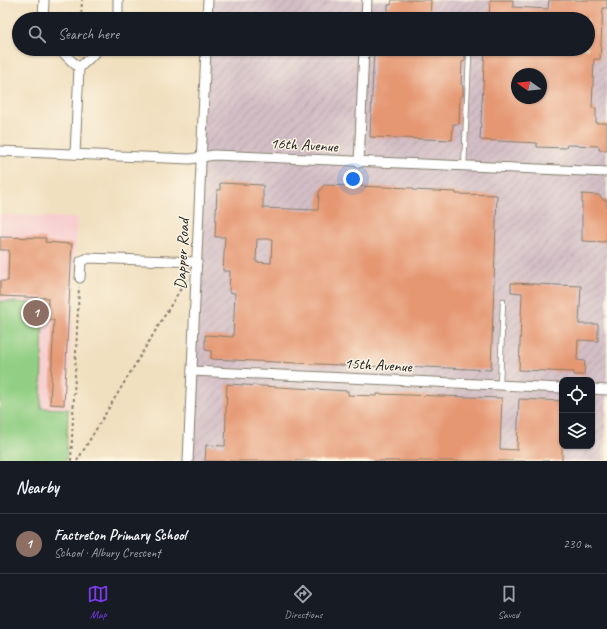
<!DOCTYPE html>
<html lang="en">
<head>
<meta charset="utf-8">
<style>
	body { margin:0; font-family:Caveat,sans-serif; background:#20242c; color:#f1f3f6 }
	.controls { position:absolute; right:12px; bottom:12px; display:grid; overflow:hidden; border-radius:8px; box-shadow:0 1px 3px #0004 }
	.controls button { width:36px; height:36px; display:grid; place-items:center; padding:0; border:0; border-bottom:1px solid #363941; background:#171b24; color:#f1f3f6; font:20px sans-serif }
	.compass { position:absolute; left:511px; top:68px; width:36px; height:36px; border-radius:50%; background:#171b24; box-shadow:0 1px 3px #0004; rotate:284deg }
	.you { position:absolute; left:353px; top:179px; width:14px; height:14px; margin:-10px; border:3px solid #fff; border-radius:50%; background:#1a73e8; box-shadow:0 0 0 6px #1a73e833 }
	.badge { display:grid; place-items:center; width:26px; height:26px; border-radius:50%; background:#7c3aed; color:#fff; font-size:13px; font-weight:700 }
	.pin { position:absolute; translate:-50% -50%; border:2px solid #fff; box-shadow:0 1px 4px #0006 }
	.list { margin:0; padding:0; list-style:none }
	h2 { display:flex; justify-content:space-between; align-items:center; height:52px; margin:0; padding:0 16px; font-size:17px }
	h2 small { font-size:13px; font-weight:400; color:#9ea1a6 }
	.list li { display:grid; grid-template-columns:26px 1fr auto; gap:12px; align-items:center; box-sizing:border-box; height:60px; padding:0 16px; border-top:1px solid #363941 }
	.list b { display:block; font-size:15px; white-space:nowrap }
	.list p { margin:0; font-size:13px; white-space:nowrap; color:#9ea1a6 }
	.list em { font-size:13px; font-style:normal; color:#9ea1a6 }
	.icon { flex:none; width:22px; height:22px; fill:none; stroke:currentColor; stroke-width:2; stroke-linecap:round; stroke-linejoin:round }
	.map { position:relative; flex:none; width:607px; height:461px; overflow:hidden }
	.search { position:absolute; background:#171b24; box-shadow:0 1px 3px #0004; left:12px; right:12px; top:12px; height:44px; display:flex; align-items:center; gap:10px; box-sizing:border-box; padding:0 14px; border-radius:22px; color:#9ea1a6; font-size:15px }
	.sheet { height:112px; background:#171b24 }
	nav { display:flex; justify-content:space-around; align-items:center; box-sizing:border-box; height:56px; border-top:1px solid #363941; background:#171b24; font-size:11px; color:#9ea1a6 }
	nav a { display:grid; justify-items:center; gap:2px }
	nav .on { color:#7c3aed }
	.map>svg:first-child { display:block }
</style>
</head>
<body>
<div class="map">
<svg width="607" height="461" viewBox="0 0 607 461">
	<defs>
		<pattern id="industrial-furrows" width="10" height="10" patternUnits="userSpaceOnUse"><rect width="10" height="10" fill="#d2bdc5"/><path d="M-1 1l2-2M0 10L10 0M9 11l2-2" fill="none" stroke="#b4a2a9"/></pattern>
	</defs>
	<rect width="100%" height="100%" fill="#fcf5e5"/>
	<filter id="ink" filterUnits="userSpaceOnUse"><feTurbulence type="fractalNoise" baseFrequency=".025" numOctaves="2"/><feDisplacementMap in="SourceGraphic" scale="8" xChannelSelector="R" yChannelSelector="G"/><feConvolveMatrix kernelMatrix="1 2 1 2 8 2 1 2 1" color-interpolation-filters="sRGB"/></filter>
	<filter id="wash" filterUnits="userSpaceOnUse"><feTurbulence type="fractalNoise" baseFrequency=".012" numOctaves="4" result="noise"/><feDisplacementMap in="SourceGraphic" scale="16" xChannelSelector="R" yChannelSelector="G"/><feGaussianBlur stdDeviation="0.9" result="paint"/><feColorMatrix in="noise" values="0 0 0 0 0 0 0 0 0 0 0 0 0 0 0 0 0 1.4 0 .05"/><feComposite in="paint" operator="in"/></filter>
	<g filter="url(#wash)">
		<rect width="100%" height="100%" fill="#f1e0c0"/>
		<polygon fill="#f7cfd0" points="0,215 77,218 66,461 0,461"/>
		<path fill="url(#industrial-furrows)" fill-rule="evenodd" d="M208 0H607V387L604 461H188L206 49H588V19H207ZM517 74H541V98H517ZM562 380H592V446H562Z"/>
		<polygon fill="#92cf84" stroke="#577650" points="0,301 43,304 41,408 68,409 66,461 0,461"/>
		<g id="blocks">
			<g fill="#e59772" fill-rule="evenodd">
				<polygon points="392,0 431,0 430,19 388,19 388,5 391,5"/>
				<path d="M490 0H513V7L548 9 549 0H607V8H603L600 59H594L592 108H596V123H607V150H599V146L567 145 566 148 537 147V143L480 140 485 49H588V19H489ZM517 74H541V98H517Z"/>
				<polygon points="374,49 465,49 465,61 462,62 461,84 463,86 463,96 460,97 459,124 453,124 452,140 370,137"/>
				<path d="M220 183 263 185V208L318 210 319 192 324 185 413 188V190L456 192V194L497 195 491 370 404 366V368L211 359V351L205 350V335L233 337 235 293 229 292 230 271H223L225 237H215L217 190H220ZM257 239H272L271 263 256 262Z"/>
				<polygon points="582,194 599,195 603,200 607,200 607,239 605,242 582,241"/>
				<polygon points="0,237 46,238 45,242 72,244 64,405 50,404 54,320 47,320 48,298 0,296 0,281 8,281 9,250 0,250"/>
				<polygon points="511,283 581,286 579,324 598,324 598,341 578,340 577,360 585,361 584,375 574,375 574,372 519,370 522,293 511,292"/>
				<polygon points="227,384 348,391 348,395 377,396 377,394 502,398 500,449 517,450 519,399 562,401 562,461 205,461 206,445 225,446"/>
			</g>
		</g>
	</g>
	<g filter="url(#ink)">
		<use href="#blocks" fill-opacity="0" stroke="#867e6e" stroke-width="1"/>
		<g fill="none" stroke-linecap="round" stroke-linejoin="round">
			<defs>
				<g id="service">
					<polyline points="464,167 469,56"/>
					<polyline points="500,385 503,301"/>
				</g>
				<g id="minor">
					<polyline points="43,19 44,0"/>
					<polyline points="118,19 118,0"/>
					<polyline points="207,19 208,0"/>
					<polyline points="366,19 367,0"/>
					<polyline points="59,49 79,68"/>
					<polyline points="0,151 190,159 214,155 607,172"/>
					<polyline points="75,154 79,68 99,49"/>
					<polyline points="359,163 364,49"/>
					<polyline points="80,278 81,261 88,258 197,262"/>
					<polyline points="192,371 562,388"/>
					<polyline points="592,389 607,390"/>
					<polyline points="188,461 206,49"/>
				</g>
			</defs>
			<use href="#service" stroke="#867e6e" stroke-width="6"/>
			<use href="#minor" stroke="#867e6e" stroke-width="11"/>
			<g stroke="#867e6e" stroke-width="2" stroke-dasharray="3 3" stroke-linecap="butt">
				<polyline points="81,19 82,0"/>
				<polyline points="79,55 80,49"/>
				<polyline points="71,461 79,287"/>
				<polyline points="77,461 186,280"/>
			</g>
			<use href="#service" stroke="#fff" stroke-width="4.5"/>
			<use href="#minor" stroke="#fff" stroke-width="9"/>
		</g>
	</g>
	<g text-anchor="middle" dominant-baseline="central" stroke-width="3" stroke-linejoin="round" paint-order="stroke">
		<g font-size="16" fill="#1c1c1c" stroke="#fcf5e5">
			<text transform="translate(304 145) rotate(3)">16th Avenue</text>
			<text transform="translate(182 254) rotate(-87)">Dapper Road</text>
			<text transform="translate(378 365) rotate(3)">15th Avenue</text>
		</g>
	</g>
</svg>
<div class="controls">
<button><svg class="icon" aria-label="locate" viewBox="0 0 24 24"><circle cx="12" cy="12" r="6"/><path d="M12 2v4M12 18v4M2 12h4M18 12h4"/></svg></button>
<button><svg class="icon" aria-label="layers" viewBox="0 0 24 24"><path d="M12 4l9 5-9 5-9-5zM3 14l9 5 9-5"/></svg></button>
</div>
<svg class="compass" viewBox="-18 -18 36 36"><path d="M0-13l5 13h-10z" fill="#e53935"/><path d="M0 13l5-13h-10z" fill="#9ea1a6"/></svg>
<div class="you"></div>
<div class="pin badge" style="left:36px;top:313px;background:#8d6e63">1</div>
<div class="search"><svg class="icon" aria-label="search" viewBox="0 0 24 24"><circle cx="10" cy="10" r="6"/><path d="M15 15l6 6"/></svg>Search here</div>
</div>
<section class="sheet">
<h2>Nearby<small></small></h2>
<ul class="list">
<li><span class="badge" style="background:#8d6e63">1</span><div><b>Factreton Primary School</b><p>School · Albury Crescent</p></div><em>230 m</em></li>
</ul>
</section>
<nav>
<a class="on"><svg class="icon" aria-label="map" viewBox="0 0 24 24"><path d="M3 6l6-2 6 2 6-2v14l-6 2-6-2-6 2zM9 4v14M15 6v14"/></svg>Map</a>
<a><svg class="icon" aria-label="directions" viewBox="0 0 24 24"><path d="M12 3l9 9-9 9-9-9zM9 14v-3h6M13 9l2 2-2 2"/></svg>Directions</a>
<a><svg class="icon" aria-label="saved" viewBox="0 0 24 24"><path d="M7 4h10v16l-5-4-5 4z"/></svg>Saved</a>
</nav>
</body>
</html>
